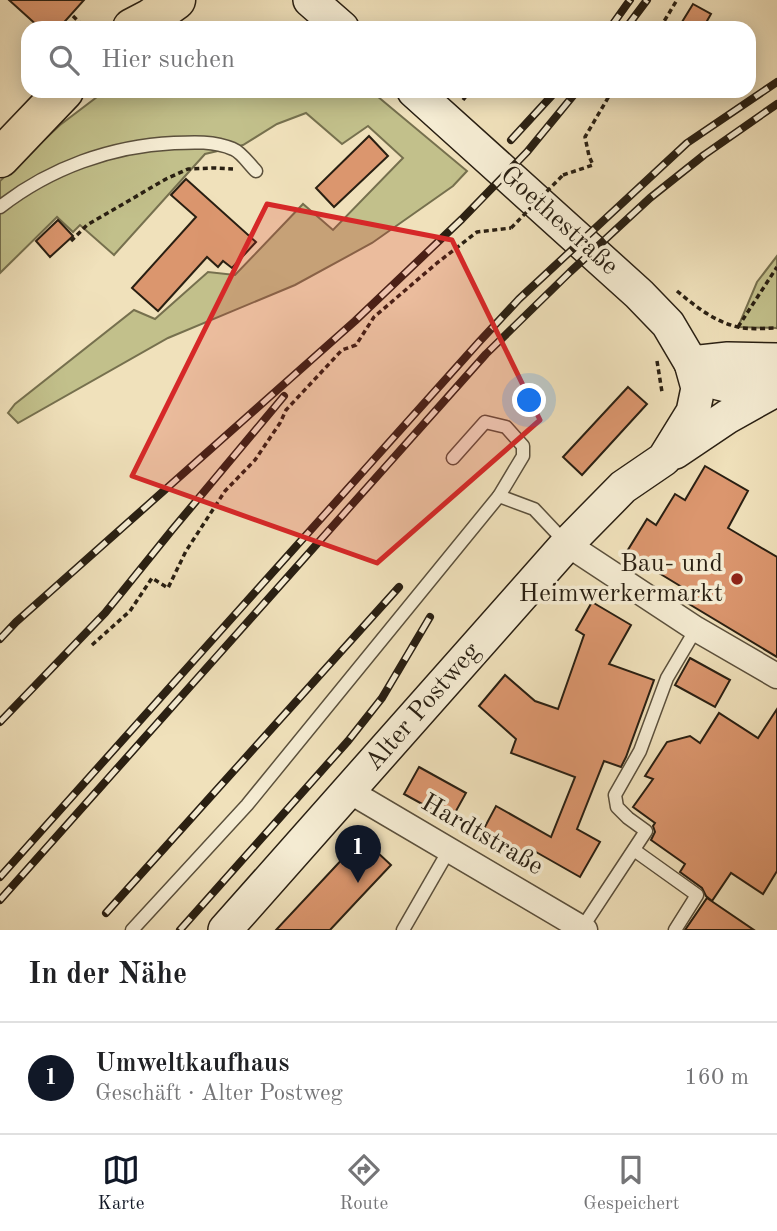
<!DOCTYPE html>
<html lang="de">
<head>
<meta charset="utf-8">
<style>
	body { margin:0; font-family:"Old Standard TT",serif; background:#f2f2f2; color:#202124 }
	.you { position:absolute; left:530px; top:401px; width:24px; height:24px; margin:-18px; border:5px solid #fff; border-radius:50%; background:#1a73e8; box-shadow:0 0 0 10px #1a73e833 }
	.badge { display:grid; place-items:center; width:46px; height:46px; border-radius:50%; background:#111827; color:#fff; font-size:23px; font-weight:700 }
	.pin { position:absolute; translate:-50% -58px; filter:drop-shadow(0 2px 4px #0008) }
	.pin::after { content:''; position:absolute; top:37px; width:24px; height:21px; background:inherit; clip-path:polygon(0 0,100% 0,50% 100%) }
	.list { margin:0; padding:0; list-style:none }
	h2 { display:flex; justify-content:space-between; align-items:center; height:91px; margin:0; padding:0 28px; font-size:30px }
	h2 small { font-size:23px; font-weight:400; color:#757577 }
	.list li { display:grid; grid-template-columns:46px 1fr auto; gap:21px; align-items:center; box-sizing:border-box; height:112px; padding:0 28px; border-top:2px solid #e0e0e0 }
	.list b { display:block; font-size:26px; white-space:nowrap }
	.list p { margin:0; font-size:23px; white-space:nowrap; color:#757577 }
	.list em { font-size:23px; font-style:normal; color:#757577 }
	.icon { flex:none; width:38px; height:38px; fill:none; stroke:currentColor; stroke-width:2; stroke-linecap:round; stroke-linejoin:round }
	.map { position:relative; flex:none; width:777px; height:930px; overflow:hidden }
	.search { position:absolute; background:#fff; box-shadow:0 4px 18px #0003; left:21px; right:21px; top:21px; height:77px; display:flex; align-items:center; gap:18px; box-sizing:border-box; padding:0 24px; border-radius:21px; color:#757577; font-size:26px }
	.sheet { height:203px; background:#fff }
	nav { display:flex; justify-content:space-around; align-items:center; box-sizing:border-box; height:98px; border-top:2px solid #e0e0e0; background:#fff; font-size:19px; color:#757577 }
	nav a { display:grid; justify-items:center; gap:4px }
	nav .on { color:#111827 }
	.map>svg:first-child { display:block }
</style>
</head>
<body>
<div class="map">
<svg width="777" height="930" viewBox="0 0 777 930">
	<rect width="100%" height="100%" fill="#f0e1bb"/>
	<filter id="stains"><feTurbulence type="fractalNoise" baseFrequency=".00286" numOctaves="4"/><feColorMatrix values="0 0 0 0 .2 0 0 0 0 .09 0 0 0 0 .02 0 0 0 .5 -.17"/></filter>
	<radialGradient id="worn" r=".72"><stop offset=".6" stop-color="#630" stop-opacity="0"/><stop offset="1" stop-color="#630" stop-opacity=".3"/></radialGradient>
	<g fill="#c2c08b" stroke="#76704e" stroke-width="2">
		<polygon points="192,91 371,91 467,171 453,186 372,243 295,285 168,338 18,423 8,413 15,404 134,310 155,319 208,272 235,275 303,204 333,230 403,158 368,126 342,144 306,113 277,124 243,145 205,154 114,255 80,225 73,232 57,217 0,273 0,181 60,125 97,97"/>
		<polygon points="777,256 777,328 738,327 757,282"/>
	</g>
	<g fill="#db966e" stroke="#291f12" stroke-width="2">
		<polygon points="9,0 84,0 59,28 40,28"/>
		<polygon points="693,4 711,14 703,28 691,28 682,22"/>
		<polygon points="369,136 388,156 334,207 316,188"/>
		<polygon points="186,179 256,242 232,268 223,261 218,267 207,257 158,311 132,288 196,217 171,195"/>
		<polygon points="58,220 73,236 50,257 36,241"/>
		<polygon points="628,387 647,404 582,475 563,457"/>
		<polygon points="705,466 748,491 728,528 777,557 777,657 684,601 690,592 626,553 647,519 656,525 675,494 685,500"/>
		<polygon points="592,602 631,625 609,664 654,680 626,757 621,767 604,761 577,829 600,842 580,877 536,852 529,864 480,836 496,806 551,837 575,777 511,753 516,739 479,706 505,675 535,701 558,709 584,635 576,630"/>
		<polygon points="690,658 730,680 715,707 675,685"/>
		<polygon points="777,709 777,871 763,894 731,873 712,901 706,896 702,888 680,872 685,864 651,840 655,832 653,826 655,823 633,807 653,779 645,776 667,742 690,736 700,743 719,713 758,738"/>
		<polygon points="419,767 466,793 451,820 404,794"/>
		<polygon points="362,838 391,865 358,900 330,930 276,930"/>
		<polygon points="707,898 754,930 685,930"/>
	</g>
	<g fill="none" stroke-linecap="round" stroke-linejoin="round">
		<defs>
			<g id="lane">
				<path d="M0 207C50 168 111 146 174 143 194 142 214 141 233 149 241 152 249 164 256 171"/>
				<polyline points="453,458 485,422 506,427 523,446 523,456 499,496"/>
				<polyline points="634,850 697,895 675,930"/>
				<polyline points="582,928 646,831 628,818 617,807 615,795 640,751 667,678 696,629"/>
				<polyline points="132,930 247,805 499,496 534,509 567,544"/>
				<polyline points="403,930 449,850"/>
			</g>
			<g id="street">
				<polyline points="567,544 696,629 777,676"/>
				<polyline points="349,791 585,930"/>
			</g>
			<g id="secondary">
				<polyline points="310,0 342,28"/>
				<path d="M691 363C698 369 705 377 713 381 730 389 760 387 777 382"/>
				<polyline points="691,363 728,359 777,360"/>
				<polyline points="675,452 727,417 777,389"/>
				<polyline points="225,930 567,544 623,487 664,459 693,412 698,388 691,363 668,324 639,294 414,91"/>
			</g>
			<g id="primary">
				<polyline points="132,28 151,18 176,0"/>
				<polyline points="0,158 64,91"/>
			</g>
		</defs>
		<use href="#lane" stroke="#5b503c" stroke-width="15"/>
		<use href="#street" stroke="#5b503c" stroke-width="27"/>
		<use href="#secondary" stroke="#291f12" stroke-width="36"/>
		<use href="#primary" stroke="#291f12" stroke-width="41"/>
		<g stroke="#291f12" stroke-width="3.5" stroke-dasharray="5 3.5" stroke-linecap="butt">
			<polyline points="73,16 85,28"/>
			<polyline points="660,28 677,0"/>
			<polyline points="463,100 470,91"/>
			<polyline points="563,175 593,165 589,156 585,137 612,91"/>
			<polyline points="71,241 87,225 166,179 188,169 214,168 233,169"/>
			<path d="M677 291C695 306 715 322 738 327 751 330 765 328 777 328"/>
			<polyline points="738,327 777,267"/>
			<polyline points="657,361 662,392"/>
			<polyline points="92,645 130,611 152,578 168,588 186,551 225,491 255,460 280,423 286,410 342,350 356,345 374,317 437,263 477,232 511,228"/>
		</g>
		<use href="#lane" stroke="#f5ecd3" stroke-width="12"/>
		<use href="#street" stroke="#f5ecd3" stroke-width="24"/>
		<use href="#secondary" stroke="#f5ecd3" stroke-width="33"/>
		<use href="#primary" stroke="#f0e1bb" stroke-width="38"/>
		<defs>
			<g id="rail">
				<polyline points="610,28 630,0"/>
				<polyline points="626,28 647,0"/>
				<polyline points="511,140 556,91"/>
				<polyline points="0,639 16,622 355,321 462,219 527,152 577,91"/>
				<polyline points="0,722 105,613 172,530 284,396"/>
				<polyline points="0,877 479,342 519,299 687,143 777,82"/>
				<polyline points="0,900 486,354 570,272 650,198 704,155 777,104"/>
				<polyline points="106,913 399,587"/>
				<polyline points="180,930 348,741 382,698 430,617"/>
			</g>
		</defs>
		<use href="#rail" stroke="#291f12" stroke-width="8"/>
		<use href="#rail" stroke="#f5ecd3" stroke-width="5" stroke-dasharray="16" stroke-linecap="butt"/>
		<polyline stroke="#291f12" stroke-width="3.5" stroke-dasharray="5 3.5" stroke-linecap="butt" points="511,228 563,175"/>
	</g>
	<path fill="#d62828" fill-opacity="0.2" stroke="#d62828" stroke-width="5" stroke-linejoin="round" d="M267 204 452 240 540 420 377 563 132 476Z"/>
	<circle fill="#8f2418" stroke="#f5ecd3" stroke-width="2.5" cx="737" cy="579" r="7"/>
	<g text-anchor="middle" dominant-baseline="central" stroke-width="7" stroke-linejoin="round" paint-order="stroke">
		<g font-size="26" fill="#291f12" stroke="#f5ecd3">
			<text transform="translate(559 221) rotate(42)">Goethestraße</text>
			<text transform="translate(423 707) rotate(-49)">Alter Postweg</text>
			<text transform="translate(482 835) rotate(30)">Hardtstraße</text>
		</g>
		<g font-size="26" fill="#291f12" stroke="#f5ecd3" text-anchor="end">
			<text x="723" y="564">Bau- und<tspan x="723" dy="30">Heimwerkermarkt</tspan></text>
		</g>
	</g>
	<rect width="100%" height="100%" filter="url(#stains)"/>
	<rect width="100%" height="100%" fill="url(#worn)"/>
</svg>
<div class="you"></div>
<div class="pin badge" style="left:358px;top:883px">1</div>
<div class="search"><svg class="icon" aria-label="search" viewBox="0 0 24 24"><circle cx="10" cy="10" r="6"/><path d="M15 15l6 6"/></svg>Hier suchen</div>
</div>
<section class="sheet">
<h2>In der Nähe<small></small></h2>
<ul class="list">
<li><span class="badge">1</span><div><b>Umweltkaufhaus</b><p>Geschäft · Alter Postweg</p></div><em>160 m</em></li>
</ul>
</section>
<nav>
<a class="on"><svg class="icon" aria-label="map" viewBox="0 0 24 24"><path d="M3 6l6-2 6 2 6-2v14l-6 2-6-2-6 2zM9 4v14M15 6v14"/></svg>Karte</a>
<a><svg class="icon" aria-label="directions" viewBox="0 0 24 24"><path d="M12 3l9 9-9 9-9-9zM9 14v-3h6M13 9l2 2-2 2"/></svg>Route</a>
<a><svg class="icon" aria-label="saved" viewBox="0 0 24 24"><path d="M7 4h10v16l-5-4-5 4z"/></svg>Gespeichert</a>
</nav>
</body>
</html>
